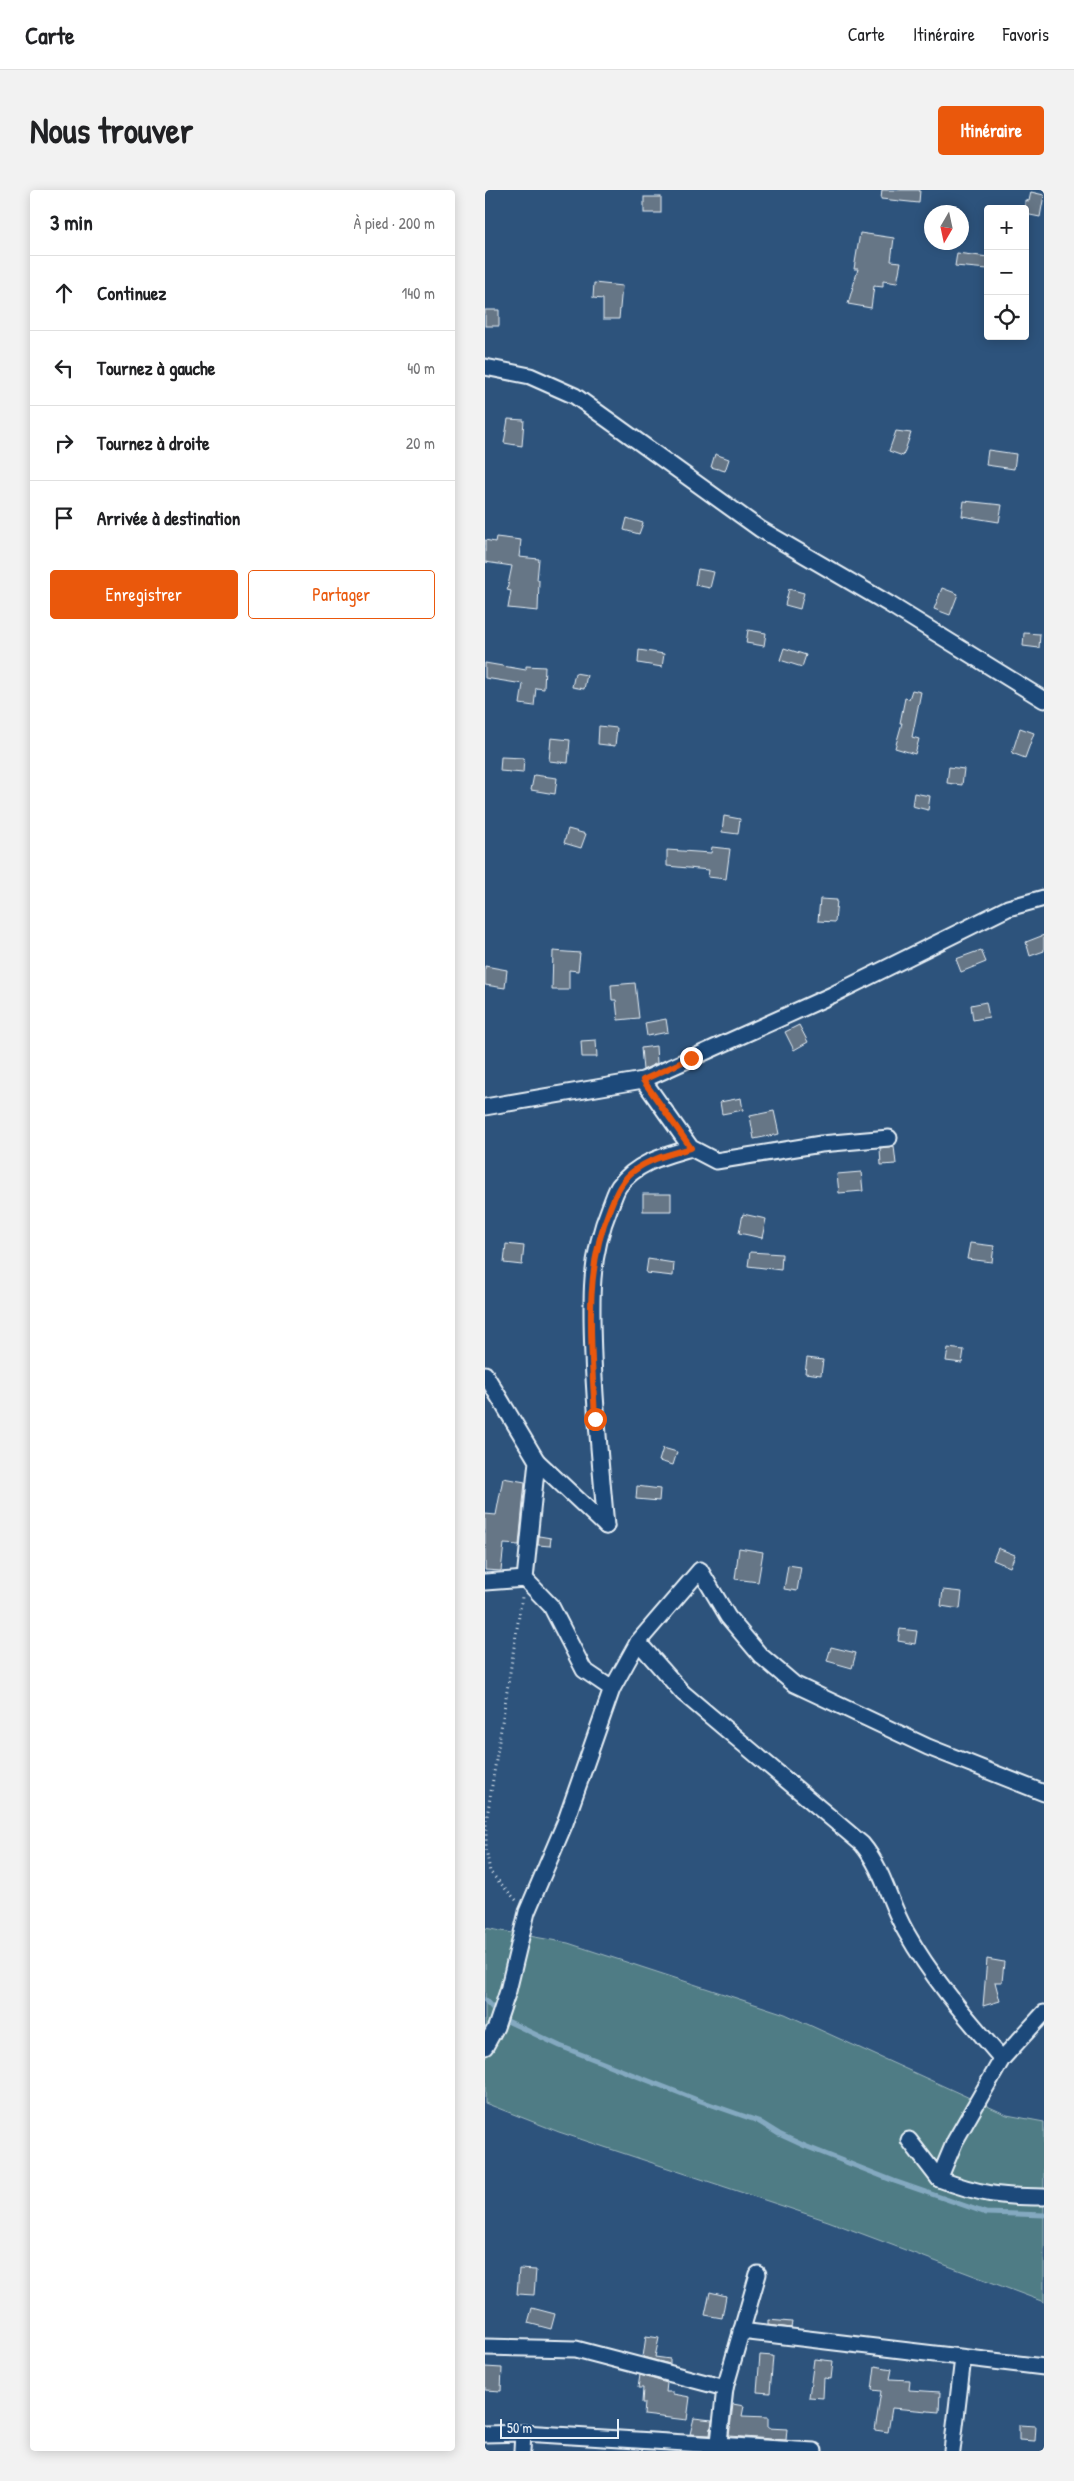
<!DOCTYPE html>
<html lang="fr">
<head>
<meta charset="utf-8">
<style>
	body { margin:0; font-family:"Patrick Hand",sans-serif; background:#f2f2f2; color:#202124 }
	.controls { position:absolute; right:15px; top:15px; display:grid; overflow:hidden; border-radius:5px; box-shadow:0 2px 12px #0003 }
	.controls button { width:45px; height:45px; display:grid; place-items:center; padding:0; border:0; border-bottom:1px solid #e0e0e0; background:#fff; color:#202124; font:25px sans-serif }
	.compass { position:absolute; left:439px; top:15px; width:45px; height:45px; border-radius:50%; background:#fff; box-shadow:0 2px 12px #0003; rotate:189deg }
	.scale { position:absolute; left:15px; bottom:12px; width:119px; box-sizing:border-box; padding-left:5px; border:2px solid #e8f1f8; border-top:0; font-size:14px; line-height:18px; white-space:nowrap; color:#e8f1f8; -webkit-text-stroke:4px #1f4a7a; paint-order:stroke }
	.stop { position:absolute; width:15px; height:15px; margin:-11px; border:4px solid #ea580c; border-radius:50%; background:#fff }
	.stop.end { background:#ea580c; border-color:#fff; box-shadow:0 1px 5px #0008 }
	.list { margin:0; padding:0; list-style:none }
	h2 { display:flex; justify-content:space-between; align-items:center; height:65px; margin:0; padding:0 20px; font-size:21px }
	h2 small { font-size:16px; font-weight:400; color:#757577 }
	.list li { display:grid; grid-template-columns:32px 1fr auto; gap:15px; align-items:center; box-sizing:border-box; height:75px; padding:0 20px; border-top:1px solid #e0e0e0 }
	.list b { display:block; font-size:19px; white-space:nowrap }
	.list em { font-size:16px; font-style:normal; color:#757577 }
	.actions { display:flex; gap:10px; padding:15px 20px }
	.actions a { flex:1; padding:11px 0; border:1px solid #ea580c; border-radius:5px; text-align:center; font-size:18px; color:#ea580c }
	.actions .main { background:#ea580c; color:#fff }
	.icon { flex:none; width:28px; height:28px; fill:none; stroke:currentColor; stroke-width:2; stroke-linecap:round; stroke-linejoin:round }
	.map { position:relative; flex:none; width:559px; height:2261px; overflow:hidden; border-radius:5px }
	header { display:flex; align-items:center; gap:30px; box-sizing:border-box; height:70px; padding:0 25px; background:#fff; border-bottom:1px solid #e0e0e0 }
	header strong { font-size:24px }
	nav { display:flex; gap:28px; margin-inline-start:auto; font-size:18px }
	.intro { display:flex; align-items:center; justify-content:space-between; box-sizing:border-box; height:120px; padding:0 30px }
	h1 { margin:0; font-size:35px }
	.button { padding:12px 22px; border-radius:5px; background:#ea580c; color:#fff; font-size:18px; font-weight:700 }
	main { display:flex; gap:30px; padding:0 30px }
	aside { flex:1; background:#fff; border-radius:5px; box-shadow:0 2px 12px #0003 }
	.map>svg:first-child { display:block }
</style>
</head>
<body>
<header>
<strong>Carte</strong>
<nav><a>Carte</a><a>Itinéraire</a><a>Favoris</a></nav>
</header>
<div class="intro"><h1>Nous trouver</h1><a class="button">Itinéraire</a></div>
<main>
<aside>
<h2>3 min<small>À pied · 200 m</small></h2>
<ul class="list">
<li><svg class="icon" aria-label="ahead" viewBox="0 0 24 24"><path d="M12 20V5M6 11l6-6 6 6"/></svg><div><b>Continuez</b></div><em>140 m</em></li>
<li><svg class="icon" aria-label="left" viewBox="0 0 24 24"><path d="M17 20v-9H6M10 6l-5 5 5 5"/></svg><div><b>Tournez à gauche</b></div><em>40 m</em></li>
<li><svg class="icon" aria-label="right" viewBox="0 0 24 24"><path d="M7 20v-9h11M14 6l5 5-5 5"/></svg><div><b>Tournez à droite</b></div><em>20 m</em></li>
<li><svg class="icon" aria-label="arrive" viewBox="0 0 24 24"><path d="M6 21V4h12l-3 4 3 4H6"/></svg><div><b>Arrivée à destination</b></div></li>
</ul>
<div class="actions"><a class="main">Enregistrer</a><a>Partager</a></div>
</aside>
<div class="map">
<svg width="559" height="2261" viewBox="0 0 559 2261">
	<rect width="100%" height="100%" fill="#2d537c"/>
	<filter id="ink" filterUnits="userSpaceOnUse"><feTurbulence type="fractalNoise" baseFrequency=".02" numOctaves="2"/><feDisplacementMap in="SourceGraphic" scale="10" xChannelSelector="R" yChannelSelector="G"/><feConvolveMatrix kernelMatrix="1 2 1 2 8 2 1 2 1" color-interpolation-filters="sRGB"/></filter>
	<g filter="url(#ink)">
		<polygon fill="#4f7c85" stroke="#9cb6be" points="0,1738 83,1753 300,1824 522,1925 559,1932 559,2112 343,2031 74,1942 0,1913"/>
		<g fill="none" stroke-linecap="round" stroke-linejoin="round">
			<polyline stroke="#84a9c0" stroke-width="5" points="0,1810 18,1829 75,1856 210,1909 273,1931 294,1944 320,1956 409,1991 501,2023 559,2025"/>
		</g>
		<g fill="#667686" stroke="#e8f1f8">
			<polygon points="397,0 435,0 434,13 396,9"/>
			<polygon points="546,2 559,5 555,27 540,24 540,10 544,11"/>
			<rect x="159" y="7" width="17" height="16"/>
			<polygon points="375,43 409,48 406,71 416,72 412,93 398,91 398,97 389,96 386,118 363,114 373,79 369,79"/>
			<polygon points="472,63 503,67 503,79 470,76"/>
			<polygon points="109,93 137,96 134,129 118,129 118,109 108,108"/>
			<rect x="0" y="120" width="14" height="16"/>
			<polygon points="23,229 39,230 37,256 19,253"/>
			<polygon points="411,241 426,243 418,266 404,261"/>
			<polygon points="503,260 531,264 529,279 501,275"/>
			<polygon points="230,264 244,269 240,281 226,277"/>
			<polygon points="479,311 517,315 514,332 477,326"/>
			<polygon points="142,328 158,333 154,344 139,340"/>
			<polygon points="11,347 36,350 34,367 54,369 52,390 54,390 53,421 23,418 26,401 22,400 27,376 0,372 0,350 10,352"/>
			<polygon points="213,379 229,382 225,398 210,395"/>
			<polygon points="457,398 473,404 465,425 449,419"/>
			<polygon points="304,399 319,403 315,419 300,415"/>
			<polygon points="263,440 281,443 279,456 261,453"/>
			<polygon points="539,443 555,444 554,458 538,456"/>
			<polygon points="299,458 321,465 317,477 295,470"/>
			<polygon points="154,460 179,464 177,477 153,473"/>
			<polygon points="0,473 41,480 41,476 60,477 59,499 51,498 49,516 35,514 38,494 0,488"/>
			<polygon points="90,483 102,485 99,499 87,497"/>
			<polygon points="427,500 436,502 427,547 434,549 430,564 410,558 417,533 415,533 420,508 424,509"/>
			<polygon points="114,536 132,538 130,556 113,554"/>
			<polygon points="535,538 549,543 540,568 527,563"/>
			<polygon points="66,548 85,550 83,573 64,571"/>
			<polygon points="16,567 39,568 38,583 15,581"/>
			<polygon points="464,577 479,579 477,595 462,593"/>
			<polygon points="49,585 72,588 70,604 46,600"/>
			<polygon points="429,603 445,606 443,620 427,616"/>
			<polygon points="239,626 255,629 253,644 237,642"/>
			<polygon points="83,639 101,644 96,658 79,653"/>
			<polygon points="227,657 245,659 241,689 223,687 224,680 182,676 182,660 226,663"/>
			<polygon points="335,709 352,710 350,732 333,731"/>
			<polygon points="559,745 559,761 545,766 541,752"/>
			<polygon points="496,760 501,772 476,782 471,769"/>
			<polygon points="68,761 95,763 93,781 84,780 84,800 67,800"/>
			<polygon points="0,776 22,780 20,798 0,795"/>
			<polygon points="150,793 154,828 133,830 131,810 127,810 126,795"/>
			<polygon points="501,812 504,827 488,830 486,815"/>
			<polygon points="181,829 183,842 162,846 160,833"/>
			<polygon points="314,835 323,852 309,860 300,842"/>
			<polygon points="111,850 112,867 97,867 96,851"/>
			<polygon points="171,856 172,873 158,880 156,858"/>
			<polygon points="256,908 258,920 237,924 235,912"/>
			<polygon points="289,921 294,944 269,949 265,926"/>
			<polygon points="409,956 411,974 396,975 395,958"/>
			<polygon points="376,982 378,1001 354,1003 352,984"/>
			<rect x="158" y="1004" width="28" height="17"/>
			<polygon points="258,1024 281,1029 277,1048 254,1043"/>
			<polygon points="485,1053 509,1056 507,1072 482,1069"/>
			<polygon points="21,1054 39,1056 37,1075 19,1073"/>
			<polygon points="265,1062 297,1064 296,1080 263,1076"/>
			<polygon points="163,1069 189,1073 188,1086 161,1083"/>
			<polygon points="463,1158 479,1160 477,1173 461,1171"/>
			<polygon points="322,1168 338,1170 336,1185 320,1183"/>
			<polygon points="178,1258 192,1262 188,1275 174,1271"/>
			<polygon points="18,1288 40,1292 34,1355 19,1354 16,1381 0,1380 0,1324 11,1325"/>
			<polygon points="152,1296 175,1299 174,1311 151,1309"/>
			<polygon points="54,1346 66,1348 65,1356 53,1355"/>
			<polygon points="254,1358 278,1362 273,1392 250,1389"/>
			<polygon points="513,1358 530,1365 525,1377 508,1370"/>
			<polygon points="303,1375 316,1377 312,1401 299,1399"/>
			<polygon points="458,1400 477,1402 475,1419 456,1416"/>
			<polygon points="415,1439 432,1441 430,1454 413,1451"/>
			<polygon points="346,1457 371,1463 367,1478 342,1471"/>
			<polygon points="502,1769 519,1772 517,1792 510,1792 515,1811 498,1816"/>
			<polygon points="34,2079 51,2080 49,2105 32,2104"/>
			<polygon points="225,2102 241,2106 237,2128 220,2125"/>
			<polygon points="47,2118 70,2124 66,2139 43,2133"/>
			<polygon points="283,2130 307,2132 306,2138 283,2135"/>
			<polygon points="161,2146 174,2148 170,2167 185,2169 185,2174 158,2167"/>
			<polygon points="275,2165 288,2166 285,2203 272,2202"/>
			<polygon points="329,2169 348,2171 346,2189 339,2188 338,2208 324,2207"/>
			<polygon points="390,2176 407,2179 405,2189 425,2190 424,2200 455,2202 454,2222 407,2218 403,2242 390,2240 396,2201 387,2200"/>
			<polygon points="0,2177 17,2178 16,2201 0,2200"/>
			<polygon points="155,2185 182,2193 181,2202 188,2202 188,2204 205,2207 202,2230 159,2225 160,2213 157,2213 158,2198 153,2198"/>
			<polygon points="248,2214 259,2216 257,2226 283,2227 283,2238 302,2239 301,2250 244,2246"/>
			<polygon points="209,2228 227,2230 225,2245 205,2244"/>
			<polygon points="534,2235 551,2236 550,2251 534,2250"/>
		</g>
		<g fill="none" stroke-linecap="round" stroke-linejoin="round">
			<defs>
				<g id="minor">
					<polyline points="0,177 45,186 90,206 275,339 404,414 559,510"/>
					<polyline points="158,890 206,958 231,971 336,954 404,948"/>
					<polyline points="0,917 158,890 347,805 523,718 559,708"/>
					<polyline points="0,1184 52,1271 40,1389"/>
					<polyline points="52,1271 121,1336"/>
					<path d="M121 1336C116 1279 110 1223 108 1166 106 1111 104 1068 125 1017 128 1010 130 1002 134 996 152 972 179 966 206 958"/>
					<polyline points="0,1392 40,1389 66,1416 99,1480 127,1499"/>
					<path d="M153 1452 198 1503 377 1654C399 1680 404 1713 421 1742 448 1790 482 1828 517 1869"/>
					<polyline points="0,1857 11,1837 23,1801 42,1722 80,1633 127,1499 153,1452 215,1380 243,1427 275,1465 309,1494 443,1557 559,1603"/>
					<polyline points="424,1950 454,1989 470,1951 517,1869 559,1823"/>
					<path d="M454 1989C493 2004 517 2007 559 2007"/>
					<polyline points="256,2141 559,2177"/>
					<polyline points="0,2157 91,2159 240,2198"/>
					<polyline points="0,2244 38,2243 329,2261"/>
					<polyline points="37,2261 38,2243"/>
					<polyline points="233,2261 240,2198 273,2084"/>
					<polyline points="467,2261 478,2168"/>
				</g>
			</defs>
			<use href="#minor" stroke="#e8f1f8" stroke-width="19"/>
			<polyline stroke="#e8f1f8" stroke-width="3" stroke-dasharray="1 4" stroke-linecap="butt" points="31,1710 5,1682 1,1658 1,1633 37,1407"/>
			<use href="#minor" stroke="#1f4a7a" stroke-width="15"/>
		</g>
	</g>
	<g fill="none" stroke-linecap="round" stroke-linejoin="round" filter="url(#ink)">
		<path stroke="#ea580c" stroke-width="6" d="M110 1229C107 1158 97 1085 125 1018 131 1003 137 989 150 980 166 968 187 964 206 958L158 890 206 868"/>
	</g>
</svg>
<div class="controls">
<button>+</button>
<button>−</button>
<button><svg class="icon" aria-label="locate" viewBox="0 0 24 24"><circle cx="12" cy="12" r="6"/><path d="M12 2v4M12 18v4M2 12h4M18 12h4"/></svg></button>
</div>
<svg class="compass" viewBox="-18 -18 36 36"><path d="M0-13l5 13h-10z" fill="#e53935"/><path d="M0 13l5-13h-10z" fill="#757577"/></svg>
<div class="scale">50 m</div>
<div class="stop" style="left:110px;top:1229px"></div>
<div class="stop end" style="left:206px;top:868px"></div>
</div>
</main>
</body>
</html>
